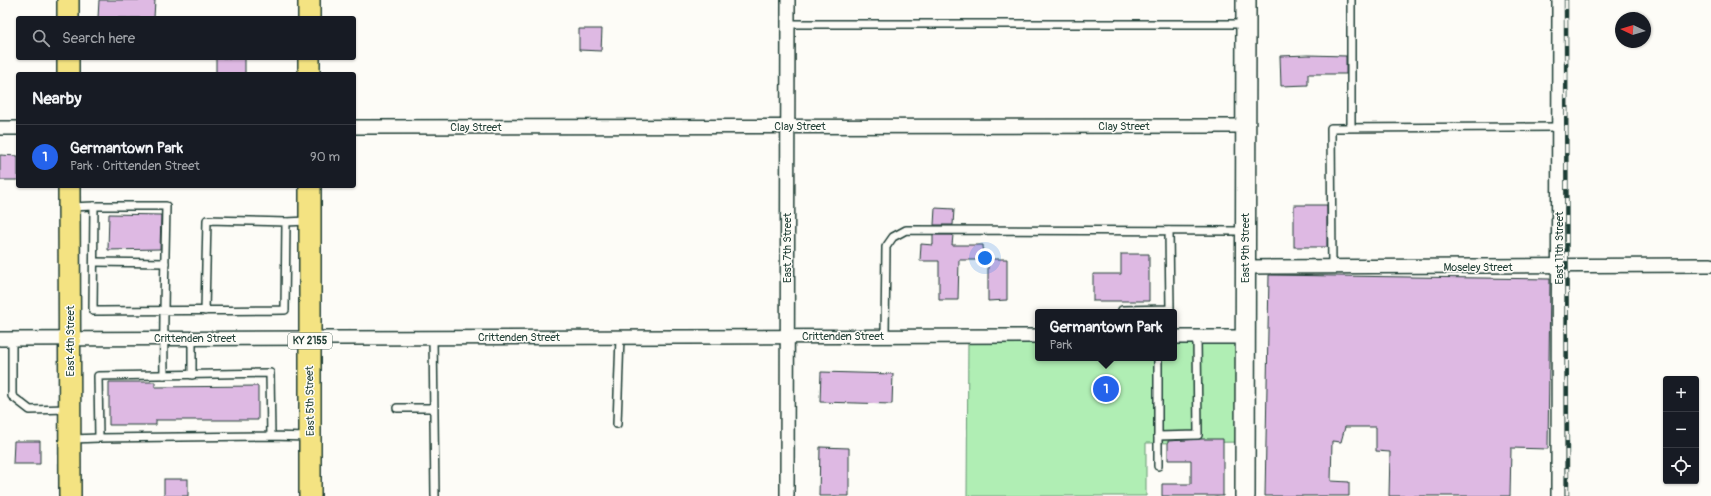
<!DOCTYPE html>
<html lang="en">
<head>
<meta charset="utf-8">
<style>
	body { margin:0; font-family:Pangolin,sans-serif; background:#20242c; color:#f1f3f6 }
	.controls { position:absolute; right:12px; bottom:12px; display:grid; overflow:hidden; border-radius:4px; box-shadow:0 1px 3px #0004 }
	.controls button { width:36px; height:36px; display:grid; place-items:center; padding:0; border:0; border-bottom:1px solid #363941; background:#171b24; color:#f1f3f6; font:20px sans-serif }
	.compass { position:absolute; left:1615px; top:12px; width:36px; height:36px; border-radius:50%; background:#171b24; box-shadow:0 1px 3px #0004; rotate:274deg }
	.you { position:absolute; left:985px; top:258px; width:14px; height:14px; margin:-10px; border:3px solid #fff; border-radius:50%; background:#1a73e8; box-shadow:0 0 0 6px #1a73e833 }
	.badge { display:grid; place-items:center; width:26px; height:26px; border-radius:50%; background:#2563eb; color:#fff; font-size:13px; font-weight:700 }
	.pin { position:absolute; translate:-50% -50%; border:2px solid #fff; box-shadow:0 1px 4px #0006 }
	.popup { position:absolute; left:1035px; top:309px; width:142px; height:52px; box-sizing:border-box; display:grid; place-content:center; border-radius:4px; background:#171b24; filter:drop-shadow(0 1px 3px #0005); font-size:13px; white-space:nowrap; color:#9ea1a6 }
	.popup b { font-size:15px; color:#f1f3f6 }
	.popup::after { content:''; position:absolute; left:50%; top:100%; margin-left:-8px; border:8px solid transparent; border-top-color:#171b24 }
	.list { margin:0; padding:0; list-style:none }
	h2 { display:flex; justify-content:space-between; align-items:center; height:52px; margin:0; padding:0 16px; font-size:17px }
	h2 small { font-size:13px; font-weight:400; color:#9ea1a6 }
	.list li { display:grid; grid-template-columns:26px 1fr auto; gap:12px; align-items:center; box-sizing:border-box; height:64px; padding:0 16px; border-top:1px solid #363941 }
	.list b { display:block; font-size:15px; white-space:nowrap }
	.list p { margin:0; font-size:13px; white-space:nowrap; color:#9ea1a6 }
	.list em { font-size:13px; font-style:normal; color:#9ea1a6 }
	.icon { flex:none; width:22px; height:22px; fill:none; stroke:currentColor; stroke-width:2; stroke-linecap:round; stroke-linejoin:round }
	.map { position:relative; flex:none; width:1711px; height:496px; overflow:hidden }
	.search { position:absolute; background:#171b24; box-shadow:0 1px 3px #0004; left:16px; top:16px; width:340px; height:44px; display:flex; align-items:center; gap:10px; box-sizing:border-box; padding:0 14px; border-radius:4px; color:#9ea1a6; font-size:15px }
	.panel { position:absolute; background:#171b24; box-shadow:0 1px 3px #0004; left:16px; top:72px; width:340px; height:116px; border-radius:4px }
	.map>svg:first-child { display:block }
</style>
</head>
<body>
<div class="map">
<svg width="1711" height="496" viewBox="0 0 1711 496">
	<rect width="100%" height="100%" fill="#fdfcf7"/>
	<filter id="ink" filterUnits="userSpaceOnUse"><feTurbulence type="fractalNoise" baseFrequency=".025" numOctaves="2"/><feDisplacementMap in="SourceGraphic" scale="8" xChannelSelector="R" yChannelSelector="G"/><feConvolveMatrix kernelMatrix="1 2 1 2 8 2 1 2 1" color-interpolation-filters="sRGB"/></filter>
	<g filter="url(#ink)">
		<polygon fill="#b0eeb4" stroke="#689674" points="968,336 1038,336 1038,358 1174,358 1174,337 1244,337 1246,442 1146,443 1146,496 967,496"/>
		<g fill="#deb9e3" stroke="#1f3d34">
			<polygon points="99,0 155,0 154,18 98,18"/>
			<polygon points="579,29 602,29 601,51 579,50"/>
			<polygon points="1308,55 1346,56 1346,74 1308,74 1308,85 1281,86 1280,56"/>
			<rect x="216" y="58" width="29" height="16"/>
			<polygon points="0,155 18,156 18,180 0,180"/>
			<rect x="1294" y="205" width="33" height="42"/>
			<polygon points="935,208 954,209 953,225 934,225"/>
			<polygon points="109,214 161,215 160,249 108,250"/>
			<polygon points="933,235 953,235 952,245 983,245 984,260 959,260 958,300 939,300 939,261 920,261 921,244 933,245"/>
			<polygon points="1121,254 1149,254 1149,301 1093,301 1093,274 1121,274"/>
			<polygon points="988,259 1007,259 1007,300 988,301"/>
			<polygon points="1269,275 1550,279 1548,449 1511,448 1510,496 1389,496 1390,452 1376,451 1376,427 1345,427 1341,442 1332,441 1331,481 1349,482 1349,496 1265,496"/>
			<polygon points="821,372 893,374 892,404 820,402"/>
			<polygon points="109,382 155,382 155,387 258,386 258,420 156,420 156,425 109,425"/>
			<polygon points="1201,439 1223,439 1223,496 1162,496 1162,484 1191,484 1191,460 1168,460 1168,441"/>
			<polygon points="14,441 40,441 40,464 13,464"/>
			<polygon points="820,447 849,448 849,496 819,496"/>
			<rect x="164" y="479" width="24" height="17"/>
		</g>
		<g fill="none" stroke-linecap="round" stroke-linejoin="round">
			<defs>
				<g id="lane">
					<polyline points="788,24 1246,24"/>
					<polyline points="1351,127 1351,0"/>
					<polyline points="71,207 94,206"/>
					<polyline points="286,222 307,221"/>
					<polyline points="94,262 165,263"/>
					<polyline points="1332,268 1331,128 1559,127"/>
					<polyline points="1122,312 1122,310 1170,309 1169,231"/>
					<polyline points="885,336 886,247 893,237 906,230 1245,231"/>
					<polyline points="433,337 435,496"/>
					<polyline points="192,338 192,375"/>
					<polyline points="12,339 12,396 30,410 68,409"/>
					<polyline points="1158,358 1158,436 1198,435 1197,337"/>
					<path d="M164 375C163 319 165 262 166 206H94L93 311C157 310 221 311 285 310L286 222 207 220 205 311"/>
					<polyline points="397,408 433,408"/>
					<polyline points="617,424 620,337"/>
					<polyline points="271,436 99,438 98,376 270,373 271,436 309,437"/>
					<polyline points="72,439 99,438"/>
					<polyline points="1158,466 1158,436"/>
				</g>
				<g id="street">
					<polyline points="354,127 1246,126"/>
					<polyline points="0,128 18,128"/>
					<polyline points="1245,267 1711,265"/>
					<polyline points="1174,337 1244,337"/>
					<polyline points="0,339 1038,336"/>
					<polyline points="787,496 788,0"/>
					<polyline points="1558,496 1559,0"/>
				</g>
				<polyline id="secondary" points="1245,496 1246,0"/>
				<g id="primary">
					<polyline points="68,0 68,18"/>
					<polyline points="309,0 309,18"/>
					<polyline points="68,58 68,74"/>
					<polyline points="309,58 309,74"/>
					<polyline points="69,186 70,496"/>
					<polyline points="310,186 310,496"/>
				</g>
			</defs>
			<use href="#lane" stroke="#1f3d34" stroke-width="10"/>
			<use href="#street" stroke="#1f3d34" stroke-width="16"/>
			<use href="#secondary" stroke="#1f3d34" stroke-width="22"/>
			<use href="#primary" stroke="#1f3d34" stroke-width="24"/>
			<use href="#lane" stroke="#fdfcf7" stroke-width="7"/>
			<use href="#street" stroke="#fdfcf7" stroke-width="13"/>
			<use href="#secondary" stroke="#fdfcf7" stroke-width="19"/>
			<use href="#primary" stroke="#f4e382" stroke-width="21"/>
			<defs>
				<polyline id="rail" points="1566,0 1567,496"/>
			</defs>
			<use href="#rail" stroke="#1f3d34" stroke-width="4.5"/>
			<use href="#rail" stroke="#fdfcf7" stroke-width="3" stroke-dasharray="9" stroke-linecap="butt"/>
		</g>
	</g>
	<g text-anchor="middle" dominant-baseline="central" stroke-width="3" stroke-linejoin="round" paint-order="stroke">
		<rect fill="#fdfcf7" stroke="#62766e" stroke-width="1" x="288" y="333" width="44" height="16" rx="3"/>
		<g font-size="10" font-weight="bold" fill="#1f3d34">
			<text x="310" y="341">KY 2155</text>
		</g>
		<g font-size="11" fill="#1f3d34" stroke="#fdfcf7">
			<text x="800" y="126">Clay Street</text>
			<text x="1124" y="126">Clay Street</text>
			<text x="476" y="127">Clay Street</text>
			<text transform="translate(787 248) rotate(-90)">East 7th Street</text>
			<text transform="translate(1245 248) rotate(-90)">East 9th Street</text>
			<text transform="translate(1559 248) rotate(-90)">East 11th Street</text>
			<text x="1478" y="267">Moseley Street</text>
			<text x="843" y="336">Crittenden Street</text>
			<text x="519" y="337">Crittenden Street</text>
			<text x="195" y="338">Crittenden Street</text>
			<text transform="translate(70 341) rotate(-90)">East 4th Street</text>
			<text transform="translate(310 401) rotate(-91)">East 5th Street</text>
		</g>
	</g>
</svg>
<div class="controls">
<button>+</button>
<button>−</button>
<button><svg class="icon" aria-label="locate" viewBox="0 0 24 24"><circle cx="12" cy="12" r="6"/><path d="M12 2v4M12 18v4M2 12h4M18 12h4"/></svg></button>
</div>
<svg class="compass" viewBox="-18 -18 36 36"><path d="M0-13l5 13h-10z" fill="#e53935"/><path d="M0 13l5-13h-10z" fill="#9ea1a6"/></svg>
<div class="you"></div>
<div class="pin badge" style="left:1106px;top:389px">1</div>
<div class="popup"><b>Germantown Park</b>Park</div>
<div class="search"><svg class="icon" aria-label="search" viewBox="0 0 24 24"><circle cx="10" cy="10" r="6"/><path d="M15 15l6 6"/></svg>Search here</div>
<section class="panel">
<h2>Nearby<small></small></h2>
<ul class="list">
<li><span class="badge">1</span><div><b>Germantown Park</b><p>Park · Crittenden Street</p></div><em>90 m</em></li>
</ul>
</section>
</div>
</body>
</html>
